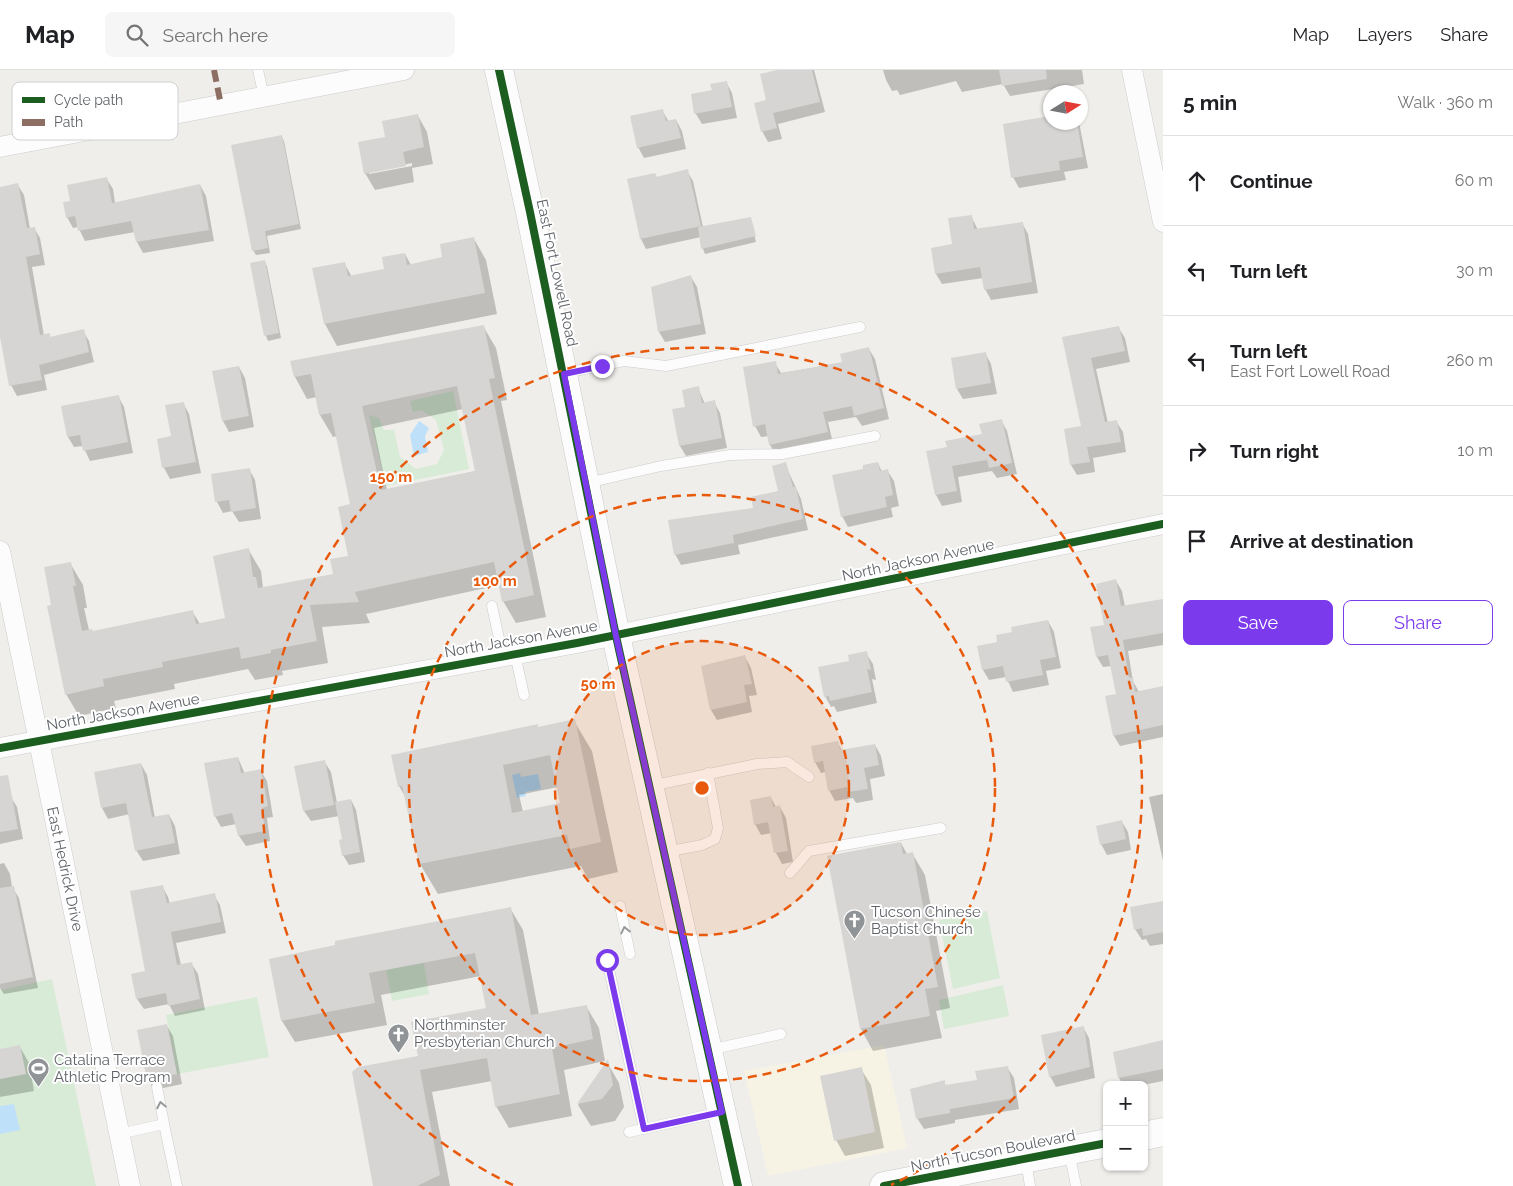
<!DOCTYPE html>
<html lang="en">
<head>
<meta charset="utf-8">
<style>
	body { margin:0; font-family:Raleway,sans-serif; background:#f6f6f6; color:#202124 }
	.controls { position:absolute; right:15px; bottom:15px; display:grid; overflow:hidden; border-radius:8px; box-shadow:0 1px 4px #0004 }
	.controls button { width:45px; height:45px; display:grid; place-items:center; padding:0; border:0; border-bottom:1px solid #e0e0e0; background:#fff; color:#202124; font:25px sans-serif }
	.compass { position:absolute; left:1043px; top:15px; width:45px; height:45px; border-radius:50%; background:#fff; box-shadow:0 1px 4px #0004; rotate:79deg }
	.stop { position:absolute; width:15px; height:15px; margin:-11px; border:4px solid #7c3aed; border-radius:50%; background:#fff }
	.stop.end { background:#7c3aed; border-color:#fff; box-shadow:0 1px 5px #0008 }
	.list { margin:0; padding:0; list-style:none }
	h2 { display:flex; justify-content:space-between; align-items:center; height:65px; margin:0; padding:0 20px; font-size:21px }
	h2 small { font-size:16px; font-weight:400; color:#757577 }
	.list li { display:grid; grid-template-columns:32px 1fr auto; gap:15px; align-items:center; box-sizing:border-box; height:90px; padding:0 20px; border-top:1px solid #e0e0e0 }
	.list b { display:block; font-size:19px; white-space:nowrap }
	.list p { margin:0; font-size:16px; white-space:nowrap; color:#757577 }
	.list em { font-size:16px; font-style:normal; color:#757577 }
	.actions { display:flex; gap:10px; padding:15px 20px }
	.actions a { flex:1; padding:11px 0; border:1px solid #7c3aed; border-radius:8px; text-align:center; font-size:18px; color:#7c3aed }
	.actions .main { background:#7c3aed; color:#fff }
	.icon { flex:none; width:28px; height:28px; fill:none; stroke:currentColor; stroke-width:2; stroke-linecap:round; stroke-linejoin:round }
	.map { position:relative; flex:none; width:1163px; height:1116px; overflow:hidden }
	header { display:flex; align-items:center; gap:30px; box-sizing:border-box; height:70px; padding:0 25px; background:#fff; border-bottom:1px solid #e0e0e0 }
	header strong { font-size:24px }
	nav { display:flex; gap:28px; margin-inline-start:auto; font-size:18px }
	.search { width:350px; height:45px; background:#f6f6f6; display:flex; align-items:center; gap:12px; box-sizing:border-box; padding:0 18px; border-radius:8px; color:#757577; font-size:19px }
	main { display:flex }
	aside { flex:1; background:#fff }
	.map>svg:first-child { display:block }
</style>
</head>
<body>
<header>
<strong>Map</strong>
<div class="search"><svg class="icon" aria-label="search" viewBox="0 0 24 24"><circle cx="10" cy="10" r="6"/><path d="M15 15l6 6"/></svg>Search here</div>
<nav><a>Map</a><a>Layers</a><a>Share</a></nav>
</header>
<main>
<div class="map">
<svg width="1163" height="1116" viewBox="0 0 1163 1116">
	<rect width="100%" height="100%" fill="#efeeea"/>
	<polygon fill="#f7f3e4" points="884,975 907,1078 768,1106 744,1001"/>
	<g fill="#d8ebd6">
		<polygon points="453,321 469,399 386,416 369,345 379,348 384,360 394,360 400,387 416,399 437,394 444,380 436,350 421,340 413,342 410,331"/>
		<polygon points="987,841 1000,908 953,919 939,850"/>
		<polygon points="424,893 429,924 392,931 386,900"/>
		<polygon points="52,909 96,1116 0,1116 0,920"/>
		<polygon points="1003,915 1009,946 944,959 939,930"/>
		<polygon points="257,927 269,987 177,1004 166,945"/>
	</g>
	<g fill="#bfe0f9">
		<polygon points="419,351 429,358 425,366 428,382 414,386 410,365"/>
		<polygon points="520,703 521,707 538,704 541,719 525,722 526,726 517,728 512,705"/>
		<polygon points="14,1034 20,1060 0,1064 0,1036"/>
	</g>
	<g fill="#0003" fill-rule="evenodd">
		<polygon points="782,0 814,0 825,42 778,54 782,69 768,72 762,61 767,31"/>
		<polygon points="883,0 1082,0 1084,14 1010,26 1003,14 962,22 956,11 900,25 897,20 892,21 886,10"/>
		<polygon points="726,12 732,23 737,48 702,54 696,44 692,25 713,21"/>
		<polygon points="662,40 669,52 676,50 682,61 686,79 644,88 638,77"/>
		<path d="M418 46 427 62 433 94 412 98 414 112 375 120 365 103 386 68ZM412 93V96L369 104V102Z"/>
		<polygon points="1050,47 1050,52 1079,52 1088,98 1064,102 1066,110 1019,118 1013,107 1004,55"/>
		<polygon points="281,66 284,71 301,159 267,166 270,183 256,185 253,180"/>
		<polygon points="687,101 693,111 703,157 750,148 756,172 705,184 703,179 701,167 646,179 641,169 628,110 655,104 657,108"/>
		<polygon points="106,108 113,119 115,133 200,115 206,126 214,171 143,183 137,172 135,162 85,171 78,157 73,158 67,147 71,132"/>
		<polygon points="17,114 24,125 30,159 34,158 40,168 45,195 32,197 44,266 49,265 51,268 83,261 89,271 94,292 44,305 47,320 17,326 11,315 0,264 0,118"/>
		<polygon points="971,146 978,160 1022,153 1028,164 1038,223 991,230 985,219 983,208 942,214 936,204"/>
		<polygon points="474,169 486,190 497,244 337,276 325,254 314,199 344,193 352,207 386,200 405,184 411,195 444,188"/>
		<polygon points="264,191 267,196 281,268 268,271 266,266 251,194"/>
		<polygon points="691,207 697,217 706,264 665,272 659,262"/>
		<path d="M483 256 496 278 507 330 501 331 546 547 516 553 503 531 500 515 366 544 370 553 322 557 328 593 282 601 283 605 255 610 248 599 174 614 175 619 114 631 116 638 79 646 66 624 53 536 70 493 83 515 87 538H84L89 560 93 562 192 541 200 554 226 549 248 479 261 501 263 518 335 505 349 486 352 434 337 366 333 367 320 345 317 327 307 329 295 307 292 292ZM463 339 476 401 387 420 374 358Z"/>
		<polygon points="1118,257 1125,268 1130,292 1096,299 1108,353 1116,351 1123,362 1126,382 1093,388 1095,402 1077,405 1071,395 1083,357 1064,268"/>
		<polygon points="869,279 875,289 889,349 862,356 856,347 828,352 833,373 776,385 770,375 769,366 761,367 755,356 775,293 781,303 843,293"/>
		<polygon points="985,283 991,294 997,324 963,329 957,319"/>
		<polygon points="239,297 245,308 254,357 229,362 223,351 213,302"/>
		<polygon points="698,318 705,334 714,332 720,343 727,378 686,386 680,376 687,338"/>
		<polygon points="118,326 124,337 133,383 90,391 83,376 74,377 68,367"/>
		<polygon points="183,333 189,344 201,403 170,409 164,398 158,370 172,367"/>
		<polygon points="1001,350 1007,361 1017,404 997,408 992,401 958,407 962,432 942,436 936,425 948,378 983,365"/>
		<polygon points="878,393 882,402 887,400 894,411 899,436 891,438 893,447 848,457 842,446 865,400"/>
		<polygon points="785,394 801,429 808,460 738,475 740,484 681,495 675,484 755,439 779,422"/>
		<polygon points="249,399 255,410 261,449 239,452 232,441 223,443 217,432 213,405"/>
		<polygon points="1116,511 1122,521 1125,537 1163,530 1163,575 1128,581 1133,611 1139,622 1163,617 1163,667 1120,676 1114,666 1117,625 1112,596 1103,597 1097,587"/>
		<polygon points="1048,551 1054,562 1061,598 1046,601 1049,615 1013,622 1006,607 989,610 983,600 998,573 1013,563"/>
		<polygon points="866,583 873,594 876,610 872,609 877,633 837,642 834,636 831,637 825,626 851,592"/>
		<polygon points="745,587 751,598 757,625 749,626 752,642 717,650 711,640"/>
		<path d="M574 651 592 681 618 802 588 809 581 796 438 824 420 794 406 728 399 716 539 658ZM558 717 562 734 523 742 519 725Z"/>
		<polygon points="838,673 842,681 875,675 881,686 885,706 870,709 873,730 856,733 853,728 835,731 829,720 826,702 821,703 815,692"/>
		<polygon points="238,688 245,704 261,701 267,711 273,747 267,748 270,771 246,776 239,766 236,754 221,757 215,746"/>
		<polygon points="324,691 331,702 337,733 351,730 356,740 365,792 349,795 343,785 343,770 339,746 311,751 304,741"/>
		<polygon points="141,694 147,705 155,748 169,745 175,756 180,784 143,791 136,780 130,744 108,749 102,738"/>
		<polygon points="1163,724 1163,791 1149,727"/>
		<polygon points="11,727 17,737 23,769 0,774 0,729"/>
		<polygon points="771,728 776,737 780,737 786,748 793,792 782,794 776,783 772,763 761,765 755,754"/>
		<polygon points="1122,752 1128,762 1131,780 1107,785 1101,774"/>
		<polygon points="901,773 907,784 912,783 925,805 950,938 936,941 942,968 873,981 861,959 828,787"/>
		<polygon points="4,793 10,804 12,817 19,828 38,918 4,924 0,918 0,794"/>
		<polygon points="162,816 168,827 170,834 214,825 220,835 226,863 176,873 181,895 191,893 198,904 205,940 175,946 169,934 144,939 137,929 147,902"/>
		<polygon points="1163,832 1163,874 1150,876 1146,869 1142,870 1135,859 1132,838"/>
		<polygon points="510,838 523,860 539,945 586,936 599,958 605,991 564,1000 572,1046 509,1058 496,1036 492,1011 432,1022 450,1116 374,1116 419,987 487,939 481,906 381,925 387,955 295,972 282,951 270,890"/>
		<polygon points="167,956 173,966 182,1014 154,1020 148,1009"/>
		<polygon points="1083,957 1089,968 1095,1008 1056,1017 1050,1006"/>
		<polygon points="1163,971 1163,1011 1143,1015 1123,1015 1119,1008 1114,983"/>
		<polygon points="20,977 29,993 34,1021 0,1027 0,980"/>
		<polygon points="607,992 619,1013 624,1037 615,1051 591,1056 578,1035"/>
		<polygon points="1007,997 1014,1008 1019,1039 955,1050 955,1053 924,1059 917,1048 944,1012 946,1016 978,1011"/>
		<polygon points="861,999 871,1015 884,1078 845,1086 836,1070"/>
	</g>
	<g fill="#d6d5d3" fill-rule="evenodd">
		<polygon points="777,0 812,0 820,32 773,43 777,58 761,62 754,33 766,30 760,4"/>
		<polygon points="999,0 1046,0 1047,9 1002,16"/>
		<polygon points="727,11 732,37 694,44 691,24 712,20 710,14"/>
		<polygon points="663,39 666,51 676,49 681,68 637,78 630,46"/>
		<polygon points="418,44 424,77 403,82 406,96 364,104 358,72 385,67 382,51"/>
		<polygon points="1050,46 1050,52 1077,52 1083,87 1059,91 1060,100 1011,108 1003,54"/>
		<polygon points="282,65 299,154 265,161 268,178 252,181 231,75"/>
		<polygon points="688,99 701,156 640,169 627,109 655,103 656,107"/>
		<polygon points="107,107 112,133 200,114 209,160 136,172 131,151 78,161 75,146 66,148 63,132 70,131 67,115"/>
		<polygon points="18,113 27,158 35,157 40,184 26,187 40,265 50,263 50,267 84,259 89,282 39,295 42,310 9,316 0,267 0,117"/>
		<polygon points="972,145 974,159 1023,152 1032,212 984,220 980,197 935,204 931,178 952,174 948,148"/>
		<polygon points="751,147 756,166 701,179 698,157"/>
		<polygon points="474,167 485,223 324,254 312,198 345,192 348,206 384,199 382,187 405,183 407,195 442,187 440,174"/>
		<polygon points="265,190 279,263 264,266 250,193"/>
		<polygon points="691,205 701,254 658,262 651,217"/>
		<path d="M484 255 495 308 489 309 534 525 502 532 494 492 355 522 359 532 310 535 317 571 271 580V583L241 589 239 577 162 592 163 597 103 609 104 616 65 625 47 536 51 535 44 497 71 492 76 516H73L82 561 92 559 93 561 193 540 196 554 225 548 213 486 249 478 253 507H256L258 518 333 504 330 489 348 486 338 437 350 434 331 343 319 345 311 304 294 307 290 291ZM457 316 475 401 381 420 362 336Z"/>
		<polygon points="1119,256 1125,281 1091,288 1105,352 1117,350 1121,372 1087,377 1090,392 1070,395 1064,359 1081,356 1062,267"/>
		<polygon points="869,277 884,338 854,346 852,336 823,342 828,362 769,375 765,354 753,357 743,297 776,291 778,304 842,292 840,284"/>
		<polygon points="986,282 991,313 956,319 951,288"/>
		<polygon points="239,296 249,346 222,351 212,301"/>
		<polygon points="699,316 702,333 715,330 722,368 679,376 672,339 685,337 682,320"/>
		<polygon points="119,325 128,372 83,381 80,365 67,367 61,336"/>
		<polygon points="184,332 196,392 162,398 157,369 171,366 165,335"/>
		<polygon points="1002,349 1012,393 989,398 987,390 952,396 957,421 935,425 926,381 947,377 945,371 982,364 979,354"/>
		<polygon points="786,392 793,417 796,417 803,449 733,465 734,473 674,485 668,450 753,438 751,427 778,421 772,396"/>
		<polygon points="878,392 880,401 888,399 893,425 885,427 887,437 841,447 832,405 863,399 863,395"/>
		<polygon points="250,398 256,438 231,442 229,430 215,432 211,404"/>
		<polygon points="1116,509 1121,536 1163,529 1163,563 1123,570 1129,608 1133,607 1135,622 1163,616 1163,655 1113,666 1105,626 1116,624 1108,585 1096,587 1090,557 1104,555 1096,514"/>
		<polygon points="1048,550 1056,587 1040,590 1043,605 1006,612 1003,596 982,600 977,576 997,572 996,565 1012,562 1011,557"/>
		<polygon points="867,581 871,600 867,599 872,622 830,631 829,626 824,627 818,597 849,591 848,585"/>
		<polygon points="745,585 752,614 744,615 747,632 710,640 701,596"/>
		<path d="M575 649 601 772 570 779 567 765 419 794 402 716 398 717 391 685 538 654V657ZM550 685 560 733 512 743 503 695Z"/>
		<polygon points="838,671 840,680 875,674 879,695 864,698 868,719 848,722 847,717 828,721 823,691 814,693 811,676"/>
		<polygon points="238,687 241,703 261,699 268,736 262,738 265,761 238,766 232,743 214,747 204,693"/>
		<polygon points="325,690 334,735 303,741 294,696"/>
		<polygon points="141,693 152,747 169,744 175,773 135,781 126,733 101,738 94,702"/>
		<polygon points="8,705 18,759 0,762 0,706"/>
		<polygon points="771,726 773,737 780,735 788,781 774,783 768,752 754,755 750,730"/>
		<polygon points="351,729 360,782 342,786 339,770 342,769 335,732"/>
		<polygon points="1122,750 1126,769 1100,775 1096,756"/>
		<polygon points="901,772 903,784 913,782 938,917 925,919 930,946 860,959 827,786"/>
		<polygon points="163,815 167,833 215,823 221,852 171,862 177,895 192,892 200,929 168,936 166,923 136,929 131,904 145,901 130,821"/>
		<polygon points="14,816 33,907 0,914 0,818"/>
		<polygon points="1163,831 1163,862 1143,866 1142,858 1134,860 1130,837"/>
		<polygon points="511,837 531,945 587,935 593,969 552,978 560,1024 495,1037 487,988 420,1000 440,1105 417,1116 373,1116 352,1002 358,997 418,986 411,952 486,938 475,883 369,903 375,933 281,951 269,889 335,875 335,871"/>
		<polygon points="167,954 177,1004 147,1010 137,960"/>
		<polygon points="1084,956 1090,997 1049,1007 1041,965"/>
		<polygon points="1163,970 1163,999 1118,1008 1113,982"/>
		<polygon points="20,975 26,1004 0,1009 0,979"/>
		<polygon points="608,989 613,1015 602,1029 577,1034"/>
		<polygon points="1008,996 1014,1028 950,1039 950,1043 916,1049 910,1019 945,1010 945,1015 977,1010 975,1001"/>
		<polygon points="862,997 875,1062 834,1071 820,1006"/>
	</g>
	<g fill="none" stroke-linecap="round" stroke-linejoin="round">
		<defs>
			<g id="lane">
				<polyline points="258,0 264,27"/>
				<polyline points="565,303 624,291 666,296 860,257"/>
				<polyline points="587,413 661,396 730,385 782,384 875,366"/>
				<polyline points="492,536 503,587"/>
				<polyline points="515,584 524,625"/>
				<polyline points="650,716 757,694 787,692 809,707"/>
				<polyline points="666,782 702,775 715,769 718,758 708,703"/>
				<polyline points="790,803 809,781 941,758"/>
				<polyline points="620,836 630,884"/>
				<polyline points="607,890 644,1059"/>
				<polyline points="709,980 781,964"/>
				<polyline points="157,1017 164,1054"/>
				<polyline points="629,1062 721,1042"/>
				<polyline points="119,1064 164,1054 177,1116"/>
				<polyline points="1069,1081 1076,1116"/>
				<polyline points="1026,1090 1030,1116"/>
			</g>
			<g id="street">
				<polyline points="1132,0 1163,152"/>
				<polyline points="0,77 404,0"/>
				<polyline points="0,481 130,1116"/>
				<polyline points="0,678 577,573 1163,454"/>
			</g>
			<g id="secondary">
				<polyline points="499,0 530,142 616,566 738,1116"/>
				<polyline points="1144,1066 1163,1062"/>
				<polyline points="884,1116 1107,1073"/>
			</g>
		</defs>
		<use href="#lane" stroke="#cbcccc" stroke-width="11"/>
		<use href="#street" stroke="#cbcccc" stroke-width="21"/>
		<use href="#secondary" stroke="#cacacb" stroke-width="29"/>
		<use href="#lane" stroke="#fdfcfc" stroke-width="10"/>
		<use href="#street" stroke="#fdfcfc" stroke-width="20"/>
		<use href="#secondary" stroke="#fdfcfc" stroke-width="28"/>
		<polyline stroke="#8d6e63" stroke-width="6" stroke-dasharray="12 6" stroke-linecap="butt" points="214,0 221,35"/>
		<defs>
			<g id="cycleway">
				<polyline points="499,0 530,142 616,566 738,1116"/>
				<polyline points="0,678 577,573 1163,454"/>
				<polyline points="884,1116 1107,1073"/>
			</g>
		</defs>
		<use href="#cycleway" stroke="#fff" stroke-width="11"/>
		<use href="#cycleway" stroke="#1b5e20" stroke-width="8"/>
	</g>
	<defs><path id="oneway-chevron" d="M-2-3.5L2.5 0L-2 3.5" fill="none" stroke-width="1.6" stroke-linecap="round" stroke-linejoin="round" transform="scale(1.25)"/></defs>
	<g stroke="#96999c">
		<use href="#oneway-chevron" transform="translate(625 860) rotate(-102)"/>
		<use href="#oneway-chevron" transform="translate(161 1035) rotate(-101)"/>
	</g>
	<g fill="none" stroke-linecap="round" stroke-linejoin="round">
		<polyline stroke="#7c3aed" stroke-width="6" points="602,296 564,304 616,566 722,1042 644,1059 607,890"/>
	</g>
	<circle cx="702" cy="718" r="147" fill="#e8590c" fill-opacity=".12"/>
	<g fill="none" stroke="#e8590c" stroke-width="2.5" stroke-dasharray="9 6">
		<circle cx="702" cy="718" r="147"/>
		<circle cx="702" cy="718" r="293"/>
		<path d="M513 1115A440 440 0 1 1 891 1115"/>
	</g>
	<defs>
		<symbol id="church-pin" viewBox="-11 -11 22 30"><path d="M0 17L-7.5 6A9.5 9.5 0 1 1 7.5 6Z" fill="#919496" stroke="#fff"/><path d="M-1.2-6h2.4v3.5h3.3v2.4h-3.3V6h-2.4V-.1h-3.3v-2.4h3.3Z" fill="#fff"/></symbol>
		<symbol id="stadium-pin" viewBox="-11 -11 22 30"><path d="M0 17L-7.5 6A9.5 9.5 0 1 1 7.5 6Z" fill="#919496" stroke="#fff"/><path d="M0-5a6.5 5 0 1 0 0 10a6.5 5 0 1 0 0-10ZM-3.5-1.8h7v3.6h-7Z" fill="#fff"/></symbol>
	</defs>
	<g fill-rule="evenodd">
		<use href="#church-pin" x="842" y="838" width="25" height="34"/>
		<use href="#church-pin" x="386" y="952" width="25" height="34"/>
		<use href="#stadium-pin" x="26" y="986" width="25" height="34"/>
	</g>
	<g text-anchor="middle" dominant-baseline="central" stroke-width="4" stroke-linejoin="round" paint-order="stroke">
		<g font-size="15" fill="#5f6368" stroke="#fff">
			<text transform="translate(557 203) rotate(78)">East Fort Lowell Road</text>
			<text transform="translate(918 490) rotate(-12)">North Jackson Avenue</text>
			<text transform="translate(521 569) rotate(-10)">North Jackson Avenue</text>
			<text transform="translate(123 642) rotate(-10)">North Jackson Avenue</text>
			<text transform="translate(65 799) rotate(78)">East Hedrick Drive</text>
			<text transform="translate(993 1081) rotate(-11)">North Tucson Boulevard</text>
		</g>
		<g font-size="15" fill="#5f6368" stroke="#fff" text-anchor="start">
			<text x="871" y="842">Tucson Chinese<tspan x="871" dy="17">Baptist Church</tspan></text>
			<text x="414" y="955">Northminster<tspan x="414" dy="17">Presbyterian Church</tspan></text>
			<text x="54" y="990">Catalina Terrace<tspan x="54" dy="17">Athletic Program</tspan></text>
		</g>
	</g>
	<rect x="12" y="12" width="166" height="58" rx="8" fill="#fff" stroke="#cfd0d2" stroke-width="1"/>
	<rect x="22" y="27" width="23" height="6" fill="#1b5e20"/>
	<rect x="22" y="49" width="23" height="7" fill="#8d6e63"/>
	<g font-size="14" fill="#5f6368">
		<text x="54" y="35">Cycle path</text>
		<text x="54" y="57">Path</text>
	</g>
	<circle cx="702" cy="718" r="8" fill="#e8590c" stroke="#fff" stroke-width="2.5"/>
	<g font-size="15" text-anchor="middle" font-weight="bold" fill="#e8590c" stroke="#fff" stroke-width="4" stroke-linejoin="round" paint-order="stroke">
		<text x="391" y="412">150 m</text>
		<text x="495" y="516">100 m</text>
		<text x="598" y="619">50 m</text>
	</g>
</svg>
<div class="controls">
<button>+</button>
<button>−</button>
</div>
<svg class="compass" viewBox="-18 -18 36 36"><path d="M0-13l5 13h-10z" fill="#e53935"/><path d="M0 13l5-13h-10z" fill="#757577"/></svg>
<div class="stop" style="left:607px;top:890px"></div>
<div class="stop end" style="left:602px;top:296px"></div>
</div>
<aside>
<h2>5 min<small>Walk · 360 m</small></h2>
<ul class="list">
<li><svg class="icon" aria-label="ahead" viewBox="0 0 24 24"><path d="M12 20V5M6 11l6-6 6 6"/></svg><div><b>Continue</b></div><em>60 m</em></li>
<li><svg class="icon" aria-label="left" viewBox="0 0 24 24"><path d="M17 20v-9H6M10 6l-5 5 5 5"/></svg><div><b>Turn left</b></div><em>30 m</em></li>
<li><svg class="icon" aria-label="left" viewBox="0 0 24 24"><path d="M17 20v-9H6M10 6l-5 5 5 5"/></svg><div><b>Turn left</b><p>East Fort Lowell Road</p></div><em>260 m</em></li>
<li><svg class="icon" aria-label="right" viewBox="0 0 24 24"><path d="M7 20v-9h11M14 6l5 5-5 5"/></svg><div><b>Turn right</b></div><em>10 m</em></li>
<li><svg class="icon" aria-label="arrive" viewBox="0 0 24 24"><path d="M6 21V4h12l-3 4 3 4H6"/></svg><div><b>Arrive at destination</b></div></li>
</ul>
<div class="actions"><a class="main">Save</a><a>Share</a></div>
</aside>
</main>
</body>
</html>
